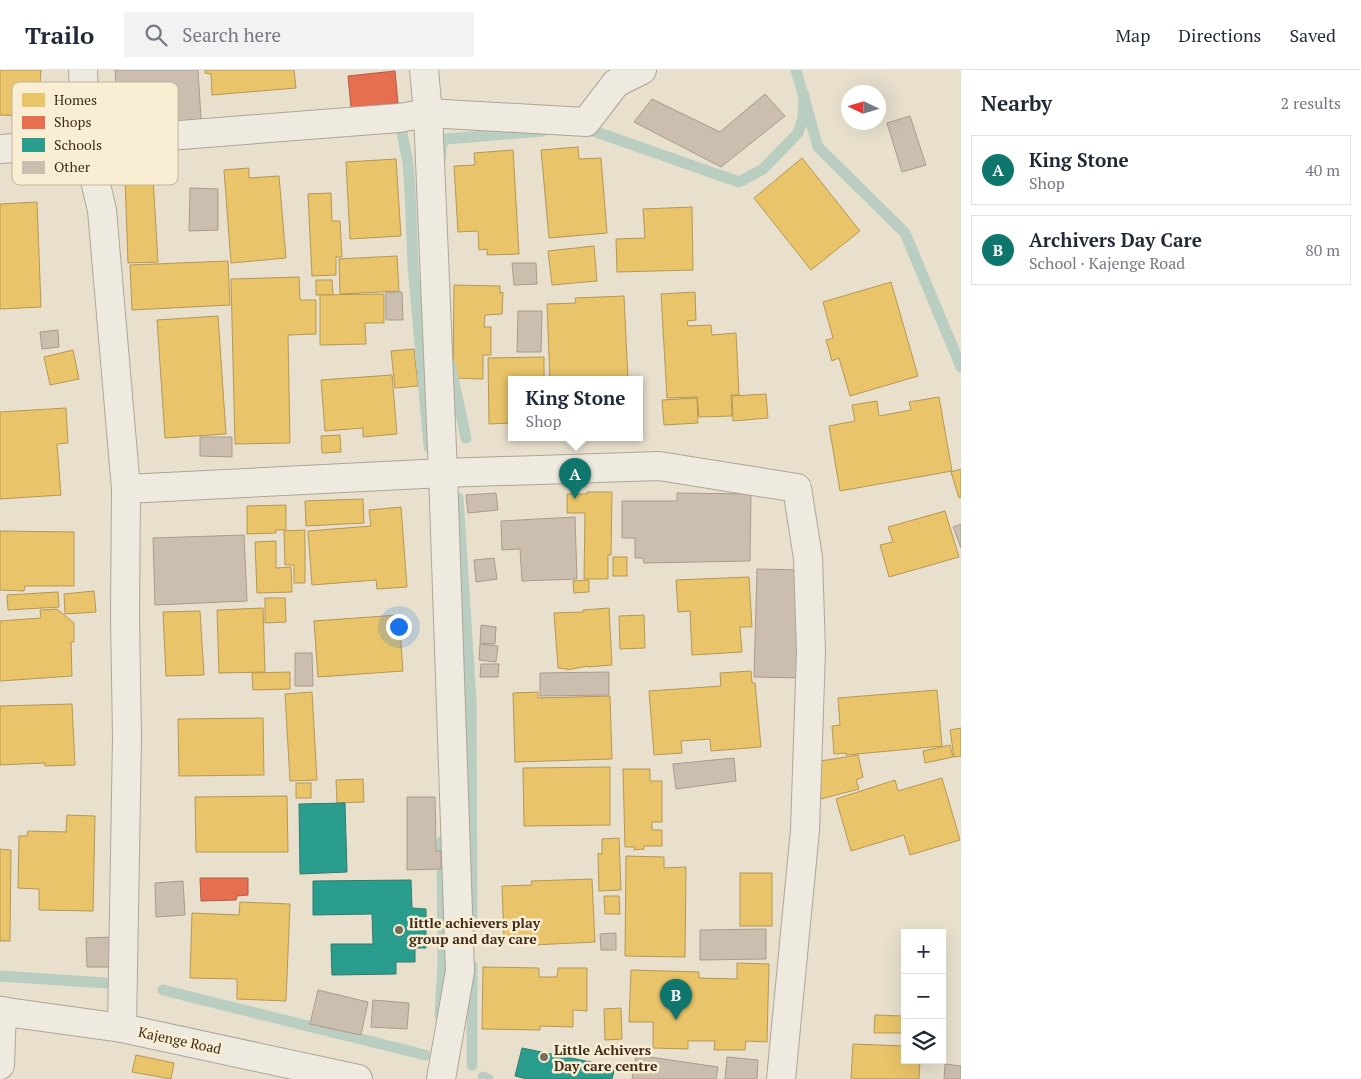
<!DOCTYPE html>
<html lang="en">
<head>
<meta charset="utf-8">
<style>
	body { margin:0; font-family:"PT Serif",serif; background:#f2f2f3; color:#1f2937 }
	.controls { position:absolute; right:15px; bottom:15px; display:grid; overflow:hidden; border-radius:0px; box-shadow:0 5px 20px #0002 }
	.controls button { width:45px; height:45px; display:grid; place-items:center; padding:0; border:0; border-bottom:1px solid #e0e1e3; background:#fff; color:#1f2937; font:25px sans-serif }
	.compass { position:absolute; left:841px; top:15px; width:45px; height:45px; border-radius:50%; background:#fff; box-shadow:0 5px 20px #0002; rotate:274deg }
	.you { position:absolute; left:398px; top:556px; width:18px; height:18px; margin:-12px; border:4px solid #fff; border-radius:50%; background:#1a73e8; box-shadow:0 0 0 8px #1a73e833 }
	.badge { display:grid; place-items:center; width:32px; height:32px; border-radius:50%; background:#0f766e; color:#fff; font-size:16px; font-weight:700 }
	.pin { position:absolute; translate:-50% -41px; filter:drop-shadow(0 1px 2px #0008) }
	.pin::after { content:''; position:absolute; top:26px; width:18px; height:15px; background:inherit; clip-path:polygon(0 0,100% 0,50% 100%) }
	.popup { position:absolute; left:508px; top:306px; width:135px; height:65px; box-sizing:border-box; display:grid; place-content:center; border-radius:0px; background:#fff; filter:drop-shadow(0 1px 4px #0005); font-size:16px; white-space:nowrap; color:#747a83 }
	.popup b { font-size:19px; color:#1f2937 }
	.popup::after { content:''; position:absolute; left:50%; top:100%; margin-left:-10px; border:10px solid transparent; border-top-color:#fff }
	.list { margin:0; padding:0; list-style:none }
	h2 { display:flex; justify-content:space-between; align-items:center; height:65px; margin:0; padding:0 20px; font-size:21px }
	h2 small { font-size:16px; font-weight:400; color:#747a83 }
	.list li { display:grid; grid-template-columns:32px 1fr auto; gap:15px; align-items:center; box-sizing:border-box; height:70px; margin:0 10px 10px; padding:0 10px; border:1px solid #e0e1e3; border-radius:0px }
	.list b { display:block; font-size:19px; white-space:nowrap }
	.list p { margin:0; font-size:16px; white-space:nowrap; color:#747a83 }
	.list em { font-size:16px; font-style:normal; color:#747a83 }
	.icon { flex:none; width:28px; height:28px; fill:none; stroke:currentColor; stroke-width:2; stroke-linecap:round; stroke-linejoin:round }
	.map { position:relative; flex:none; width:961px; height:1009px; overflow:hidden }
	header { display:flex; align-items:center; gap:30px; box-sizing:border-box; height:70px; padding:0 25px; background:#fff; border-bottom:1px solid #e0e1e3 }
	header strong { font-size:24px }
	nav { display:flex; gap:28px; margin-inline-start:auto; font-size:18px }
	.search { width:350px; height:45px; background:#f2f2f3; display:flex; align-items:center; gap:12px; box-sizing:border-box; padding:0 18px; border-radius:0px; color:#747a83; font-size:19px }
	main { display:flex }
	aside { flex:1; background:#fff }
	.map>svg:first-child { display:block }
</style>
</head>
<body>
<header>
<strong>Trailo</strong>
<div class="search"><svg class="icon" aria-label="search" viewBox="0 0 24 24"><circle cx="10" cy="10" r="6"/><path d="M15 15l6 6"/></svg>Search here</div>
<nav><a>Map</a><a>Directions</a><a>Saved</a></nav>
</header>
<main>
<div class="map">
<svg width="961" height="1009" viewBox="0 0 961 1009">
	<rect width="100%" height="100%" fill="#e8e0cd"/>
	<g fill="#e9c46a" stroke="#b69753">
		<polygon points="0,0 41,0 40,13 53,14 51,47 0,45"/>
		<polygon points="205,0 294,0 296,18 212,25 211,4 205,3"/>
		<polygon points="578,77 579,89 601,88 607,163 549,168 541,80"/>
		<polygon points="513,80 519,184 487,185 487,179 479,180 478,161 458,162 454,96 475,95 474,83"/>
		<polygon points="802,88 860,161 811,200 754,128"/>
		<polygon points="396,89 401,166 350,169 346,92"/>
		<polygon points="249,98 249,108 279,106 286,188 231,193 224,100"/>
		<polygon points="153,107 158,192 128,193 125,109"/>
		<polygon points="331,123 332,151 340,151 342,187 336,187 336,205 312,206 308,124"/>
		<polygon points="37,132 41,237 0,239 0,134"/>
		<polygon points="692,137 693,200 617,202 616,169 645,168 643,139"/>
		<polygon points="594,176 597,211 552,215 548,181"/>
		<polygon points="397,186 399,221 340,224 339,189"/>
		<polygon points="228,191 230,235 132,240 130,195"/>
		<polygon points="299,207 300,230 316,230 316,264 288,265 290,373 235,374 231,209"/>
		<polygon points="316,210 332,210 333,225 316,225"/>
		<polygon points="891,212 918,306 850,326 839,288 832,291 826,270 833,268 823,232"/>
		<polygon points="454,215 500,216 500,223 503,222 502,244 485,245 484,257 491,257 491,285 483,285 483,309 453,308"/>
		<polygon points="695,222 696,250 687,251 688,256 711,255 712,265 736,263 739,325 731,325 732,346 699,347 697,327 667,328 661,224"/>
		<polygon points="384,224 384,253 365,253 366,274 320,275 320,225"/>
		<polygon points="624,226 628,310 550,310 547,234 576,233 575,228"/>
		<polygon points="218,246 226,364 165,368 157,250"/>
		<polygon points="414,279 418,316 395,318 391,281"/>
		<polygon points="73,280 79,309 50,315 44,287"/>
		<polygon points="544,287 544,310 511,310 511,353 489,354 488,288"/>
		<polygon points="392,305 397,364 363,367 363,358 325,361 321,310"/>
		<polygon points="766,324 768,348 733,351 732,326"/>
		<polygon points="939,327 952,401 840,421 829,356 855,351 852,335 877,331 879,346 911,340 909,332"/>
		<polygon points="697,328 698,353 664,355 662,330"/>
		<polygon points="66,338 68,373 57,374 61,425 0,429 0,342"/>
		<polygon points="340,365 341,382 322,383 321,366"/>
		<polygon points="961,399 961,427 959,428 951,402"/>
		<polygon points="587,422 612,422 611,485 608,485 608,509 584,509 585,443 567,443 567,424 587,424"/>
		<polygon points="363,429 364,453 306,456 305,431"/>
		<polygon points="286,435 286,460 276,460 276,463 247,464 247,436"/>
		<polygon points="401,437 407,517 377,519 376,510 312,515 308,461 371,456 369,440"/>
		<polygon points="945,441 959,487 889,507 880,475 893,472 888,457"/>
		<polygon points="305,460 305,513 294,513 294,495 285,495 284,461"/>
		<polygon points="0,461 74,462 74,516 25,516 24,521 0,520"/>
		<polygon points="276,471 276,498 291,497 292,522 257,523 255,472"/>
		<rect x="613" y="487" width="14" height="19"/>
		<polygon points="749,507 752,557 740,557 742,582 692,585 690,541 678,542 676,510"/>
		<polygon points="589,510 589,522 574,523 573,511"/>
		<polygon points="94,521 96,542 65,544 64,524"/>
		<polygon points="58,522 59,537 8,540 7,525"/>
		<polygon points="265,528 285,528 286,552 265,553"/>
		<polygon points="263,538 265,602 219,603 217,540"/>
		<polygon points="609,538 612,595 588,597 588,596 567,600 567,599 558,598 554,543 583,542 583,540"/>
		<polygon points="57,539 74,553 74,572 71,572 72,606 0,611 0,551 41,548 40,540"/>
		<polygon points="200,541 204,605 166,606 163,542"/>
		<polygon points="399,545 403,601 318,607 314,551"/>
		<polygon points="644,545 645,578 620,579 619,546"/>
		<polygon points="751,601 752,613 755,613 761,677 711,681 710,669 681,671 682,683 654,685 649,621 721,616 720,603"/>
		<polygon points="290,602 290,619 253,620 252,603"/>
		<polygon points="937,620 942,676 846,685 846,683 834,684 832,656 840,655 838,628"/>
		<polygon points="312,622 317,710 290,711 285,624"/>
		<polygon points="538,622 538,628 610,626 612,689 515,692 513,623"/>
		<polygon points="72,634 75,695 45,696 45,693 0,695 0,636"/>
		<polygon points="263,648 264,705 179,706 178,649"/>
		<polygon points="961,658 961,686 954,687 950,660"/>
		<polygon points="950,675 953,687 925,693 923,681"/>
		<polygon points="858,685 863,707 856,710 859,719 821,729 817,714 814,692"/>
		<polygon points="610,697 610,755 524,756 523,698"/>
		<polygon points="623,699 650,699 650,711 662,711 662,752 652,752 652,760 662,760 662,776 644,776 644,779 634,780 635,777 625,777"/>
		<polygon points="942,708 960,770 910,785 904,765 851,781 836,729 895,710 898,721"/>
		<polygon points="363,709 364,732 337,733 336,710"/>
		<rect x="296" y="713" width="15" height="15"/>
		<polygon points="287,726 288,782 196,782 195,727"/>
		<polygon points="67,745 95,746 93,841 39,840 39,819 18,818 19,766 27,766 28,761 66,762"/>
		<polygon points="619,768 621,820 599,821 598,783 602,784 602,769"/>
		<polygon points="0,779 11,780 10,871 0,871"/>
		<polygon points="626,786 664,787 664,798 686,797 685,887 625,886"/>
		<rect x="740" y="803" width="32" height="53"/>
		<polygon points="592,809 595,872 533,875 532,868 504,869 502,816 532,815 531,811"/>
		<polygon points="604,826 619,826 620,844 605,844"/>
		<polygon points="240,832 290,834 286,931 237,929 237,909 190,908 192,843 239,845"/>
		<polygon points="737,893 769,894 767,972 746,971 745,980 714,980 715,971 688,971 688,979 653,978 653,952 629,952 631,900 699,902 699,908 737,909"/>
		<polygon points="483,897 539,898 539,907 557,907 558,898 587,898 587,941 573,940 573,957 540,956 540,960 482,959"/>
		<polygon points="621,938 622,969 605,970 604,939"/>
		<polygon points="875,945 902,946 902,963 874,963"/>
		<polygon points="853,974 905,976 905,990 920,990 919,1009 851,1009"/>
		<polygon points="136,985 174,993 171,1009 132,1002"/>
	</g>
	<g fill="#e76f51" stroke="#b45b41">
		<polygon points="395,1 398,33 351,38 348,6"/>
		<polygon points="200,808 248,808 248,825 237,826 236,830 201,831"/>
	</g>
	<g fill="#2a9d8f" stroke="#307b6d">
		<polygon points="345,733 347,802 300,804 299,734"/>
		<polygon points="411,810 412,838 426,839 426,878 415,878 415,892 396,892 396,904 332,905 331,874 373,874 372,844 313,845 313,811"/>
		<polygon points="522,978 615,997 612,1009 527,1009 515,1006"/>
	</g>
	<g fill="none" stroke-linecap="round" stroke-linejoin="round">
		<g stroke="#b9cdc1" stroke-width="11">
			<polyline points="796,0 818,77 905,163 961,297"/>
			<polyline points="399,48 408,93 410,120 413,196 429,377"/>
			<polyline points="582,58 585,58 739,112 763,99 798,63 803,48 804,25"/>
			<polyline points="441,86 441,75 446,69 543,61"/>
			<polyline points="450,294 466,368"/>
			<polyline points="458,428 471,630 472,858"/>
			<polyline points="472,896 472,995"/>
			<polyline points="0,906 121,914"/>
			<polyline points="163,920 425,985"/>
			<polyline points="440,945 443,895 442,771"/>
			<polyline points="483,1007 488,1009"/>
		</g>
	</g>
	<g fill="#ccbeae" stroke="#a99b8c">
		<polygon points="115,0 198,0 201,49 167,53 166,44 137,46 126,37 120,28 116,17"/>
		<polygon points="765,24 785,46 721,97 634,52 652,29 720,62"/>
		<polygon points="910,46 926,95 902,102 887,53"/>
		<polygon points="190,118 218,119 218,160 189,161"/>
		<polygon points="512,193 536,193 537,214 514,215"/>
		<polygon points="386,222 402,222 403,250 386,250"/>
		<polygon points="518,241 542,241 541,282 517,282"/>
		<polygon points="58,260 59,277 42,279 40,262"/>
		<polygon points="200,367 232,367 232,387 200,386"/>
		<polygon points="496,423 498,440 468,443 466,425"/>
		<polygon points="677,423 751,424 750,491 644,493 643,488 635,488 635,468 622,468 622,431 677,431"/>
		<polygon points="575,447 577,509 522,511 520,479 502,480 501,451"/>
		<polygon points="961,454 961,478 953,457"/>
		<polygon points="244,465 247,531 155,535 153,468"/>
		<polygon points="494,488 497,509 476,512 474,490"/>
		<polygon points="757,499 805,500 802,608 754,607"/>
		<polygon points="481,555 496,557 495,574 480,573"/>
		<polygon points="480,574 498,576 496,592 479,590"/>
		<polygon points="295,583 312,583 313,616 295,616"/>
		<polygon points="481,594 499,594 498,607 480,607"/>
		<polygon points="609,602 609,625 540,626 540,603"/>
		<polygon points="734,688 736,711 676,719 673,694"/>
		<polygon points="407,727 435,727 436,781 441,781 441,799 407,800"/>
		<polygon points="183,811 185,845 156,847 155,813"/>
		<polygon points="766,859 766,889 700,890 700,860"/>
		<polygon points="616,863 616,880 601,880 600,864"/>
		<polygon points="112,867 113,897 87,897 86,868"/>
		<polygon points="318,920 368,932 361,965 310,954"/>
		<polygon points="373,930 409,933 407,959 371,957"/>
		<polygon points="636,985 718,997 716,1009 632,1009"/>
		<polygon points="727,987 758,990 757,1009 725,1009"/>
		<polygon points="945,994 961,996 961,1009 944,1009"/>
	</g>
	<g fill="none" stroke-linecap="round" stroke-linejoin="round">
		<defs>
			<g id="minor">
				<polyline points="83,0 86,73 102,140 126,419 125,547 127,667 122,958"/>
				<polyline points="424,0 428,43 443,403 460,901 441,1009"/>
				<polyline points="0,79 399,48 428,43 586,52 616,13 642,0"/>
				<polyline points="126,419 443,403 659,396 797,418 808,488 811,581 805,760 781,1009"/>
				<polyline points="0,995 2,941"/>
			</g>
			<polyline id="tertiary" points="0,941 122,958 358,1009"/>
		</defs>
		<use href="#minor" stroke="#ada597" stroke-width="30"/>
		<use href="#tertiary" stroke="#ada597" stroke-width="30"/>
		<use href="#minor" stroke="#efeae0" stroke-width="28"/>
		<use href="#tertiary" stroke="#efeae0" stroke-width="28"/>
	</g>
	<g fill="#7a6c5b" stroke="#f9eed3" stroke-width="2">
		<circle cx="399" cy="860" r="5"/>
		<circle cx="544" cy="987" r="5"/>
	</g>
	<g text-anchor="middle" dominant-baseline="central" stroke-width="5" stroke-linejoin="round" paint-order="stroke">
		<g font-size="14" font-weight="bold" fill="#3e2d1d" stroke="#f9eed3" text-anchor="start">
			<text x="409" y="852">little achievers play<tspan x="409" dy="16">group and day care</tspan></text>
			<text x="554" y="979">Little Achivers<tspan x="554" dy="16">Day care centre</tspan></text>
		</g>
		<g font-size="14" fill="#3e2d1d" stroke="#f9eed3">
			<text transform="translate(180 970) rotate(12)">Kajenge Road</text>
		</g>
	</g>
	<rect x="12" y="12" width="166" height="103" rx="8" fill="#f9eed3" stroke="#c1b49c" stroke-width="1"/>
	<rect x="22" y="23" width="23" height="14" fill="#e9c46a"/>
	<rect x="22" y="46" width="23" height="13" fill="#e76f51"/>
	<rect x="22" y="68" width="23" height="14" fill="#2a9d8f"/>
	<rect x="22" y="91" width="23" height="13" fill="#ccbeae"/>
	<g font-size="14" fill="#3e2d1d">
		<text x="54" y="35">Homes</text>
		<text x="54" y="57">Shops</text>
		<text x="54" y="80">Schools</text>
		<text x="54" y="102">Other</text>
	</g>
</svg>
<div class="controls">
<button>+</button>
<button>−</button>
<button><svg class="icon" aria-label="layers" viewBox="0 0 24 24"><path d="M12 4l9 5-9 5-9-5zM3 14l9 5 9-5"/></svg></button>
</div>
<svg class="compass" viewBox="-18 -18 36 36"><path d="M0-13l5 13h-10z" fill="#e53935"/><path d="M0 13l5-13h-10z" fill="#747a83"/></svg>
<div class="you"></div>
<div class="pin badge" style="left:575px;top:429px">A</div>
<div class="popup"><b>King Stone</b>Shop</div>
<div class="pin badge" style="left:676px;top:950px">B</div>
</div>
<aside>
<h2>Nearby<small>2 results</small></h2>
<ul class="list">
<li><span class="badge">A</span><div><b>King Stone</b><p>Shop</p></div><em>40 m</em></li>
<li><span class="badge">B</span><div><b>Archivers Day Care</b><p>School · Kajenge Road</p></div><em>80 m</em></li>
</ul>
</aside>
</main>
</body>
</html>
